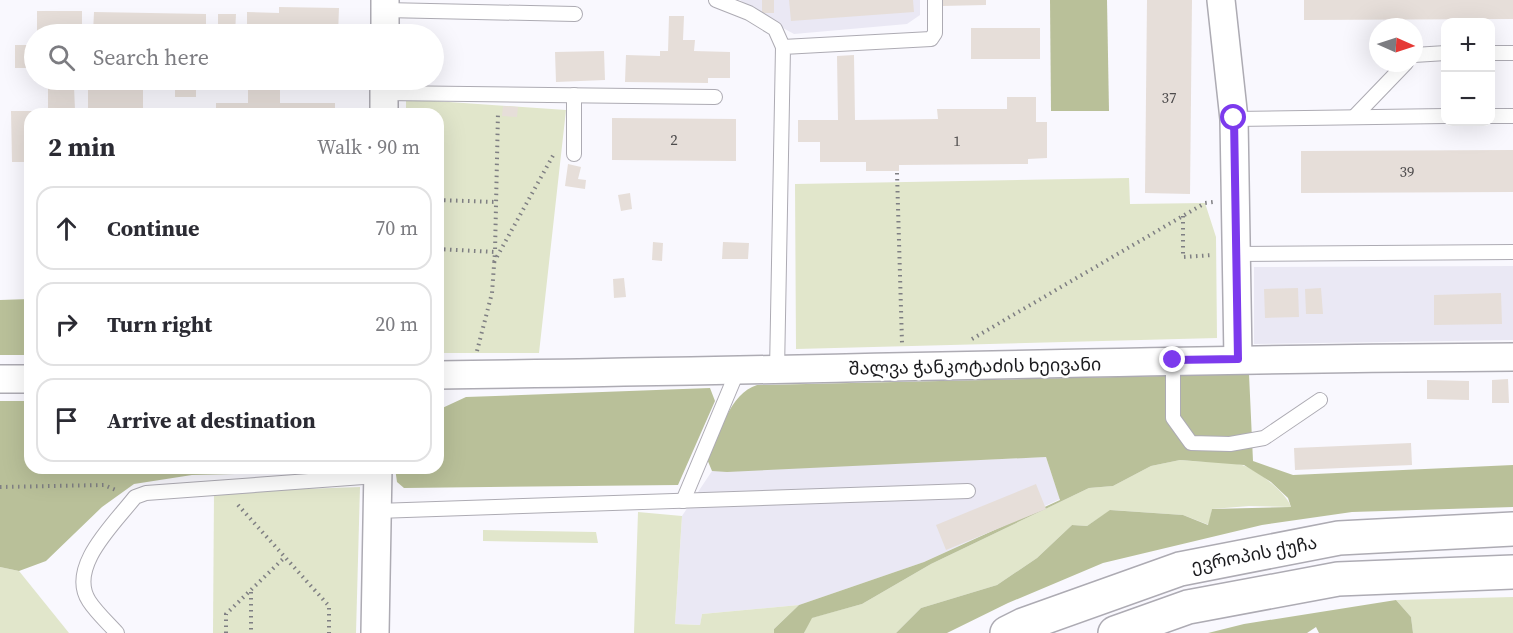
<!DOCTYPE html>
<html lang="en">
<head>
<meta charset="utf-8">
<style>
	body { margin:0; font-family:"Source Serif 4","Noto Sans Georgian",serif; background:#f2f2f3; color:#2b2b33 }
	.controls { position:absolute; right:18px; top:18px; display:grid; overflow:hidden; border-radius:12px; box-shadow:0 6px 24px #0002 }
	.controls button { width:54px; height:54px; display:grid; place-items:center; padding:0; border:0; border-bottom:2px solid #e1e1e2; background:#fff; color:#2b2b33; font:30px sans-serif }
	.compass { position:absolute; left:1369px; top:18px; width:54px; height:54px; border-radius:50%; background:#fff; box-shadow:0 6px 24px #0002; rotate:93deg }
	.stop { position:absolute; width:18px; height:18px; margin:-14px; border:4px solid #7c3aed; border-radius:50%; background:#fff }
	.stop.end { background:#7c3aed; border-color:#fff; box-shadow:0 2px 6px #0008 }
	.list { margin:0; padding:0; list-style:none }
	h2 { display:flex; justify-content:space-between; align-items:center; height:78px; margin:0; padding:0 24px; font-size:26px }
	h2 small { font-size:20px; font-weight:400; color:#7c7c81 }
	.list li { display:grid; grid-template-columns:39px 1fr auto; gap:18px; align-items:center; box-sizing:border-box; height:84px; margin:0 12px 12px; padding:0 12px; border:2px solid #e1e1e2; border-radius:18px }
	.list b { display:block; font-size:22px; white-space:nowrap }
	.list em { font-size:20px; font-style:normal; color:#7c7c81 }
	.icon { flex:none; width:33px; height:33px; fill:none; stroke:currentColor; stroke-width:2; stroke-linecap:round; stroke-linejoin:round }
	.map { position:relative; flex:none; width:1513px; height:633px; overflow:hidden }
	.search { position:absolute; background:#fff; box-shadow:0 6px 24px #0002; left:24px; top:24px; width:420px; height:66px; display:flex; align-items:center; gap:15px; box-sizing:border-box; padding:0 21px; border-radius:33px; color:#7c7c81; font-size:22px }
	.panel { position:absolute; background:#fff; box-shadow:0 6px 24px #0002; left:24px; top:108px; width:420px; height:366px; border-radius:18px }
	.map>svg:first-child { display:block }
</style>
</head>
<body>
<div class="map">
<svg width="1513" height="633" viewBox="0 0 1513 633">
	<rect width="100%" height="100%" fill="#f9f8fe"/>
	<g fill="#eae8f4">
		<polygon points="740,0 920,0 920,15 907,24 794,34 761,16"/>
		<polygon points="1513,266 1513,340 1254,344 1254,267"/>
		<polygon points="1046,457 1060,499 924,562 799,605 702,614 700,625 675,624 682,516 712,471"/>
	</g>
	<g fill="#e1e6cb">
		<polygon points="406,99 566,110 539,353 438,353 438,114 406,114"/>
		<polygon points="1129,178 1130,204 1205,203 1216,237 1217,338 796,349 795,184"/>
		<path d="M1180 460C1200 463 1223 460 1242 465 1256 469 1287 493 1291 507L1249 506 1212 509 1209 525 1183 515 1111 510 1087 526 1072 525 1037 558 997 585 921 608 896 633H804L811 618 862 604 931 564 1089 488 1113 486 1151 466Z"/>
		<polygon points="360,487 356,633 213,633 214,492"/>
		<polygon points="638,512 682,516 675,624 700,625 702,614 799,605 774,629 774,633 634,633"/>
		<polygon points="483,530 596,532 598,543 483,541"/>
		<polygon points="0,567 19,571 69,633 0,633"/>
		<polygon points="1513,597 1513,633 1413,633 1411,617 1396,600"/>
	</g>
	<g fill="#b9c099">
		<polygon points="1050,0 1107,0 1109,111 1051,111"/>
		<polygon points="30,299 30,355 0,355 0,300"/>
		<path d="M1249 374 1253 461 1293 475 1513 465V507L1352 512 1262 525 1103 563 1008 603 947 633H896L921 608 997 585 1037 558 1072 525 1087 526 1110 510 1183 515 1208 525 1212 509 1291 507 1288 498 1271 482 1244 465 1180 460 1151 466 1113 486 1089 488 931 564 862 604 812 618 804 633H774V629L799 605 924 562 1060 500 1046 457 727 472 712 471 707 459C719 435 730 393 757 385Z"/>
		<polygon points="710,388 715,401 678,485 404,488 397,482 395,468 438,468 438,410 466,397"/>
		<polygon points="0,401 30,401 30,468 357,468 322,472 192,475 134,484 102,507 46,561 19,571 0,567"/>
		<polygon points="1396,600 1411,617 1413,633 1319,633 1316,627 1307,633 1208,633 1244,624"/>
	</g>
	<g fill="#e6ded9">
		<rect x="762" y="0" width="12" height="13"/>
		<polygon points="789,0 913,0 914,12 791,21"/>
		<polygon points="941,0 986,0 986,5 941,6"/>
		<polygon points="1147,0 1192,0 1190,194 1145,193"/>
		<polygon points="1304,0 1513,0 1513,19 1304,20"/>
		<polygon points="279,7 339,8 338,34 247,34 247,12 279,13"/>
		<rect x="37" y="11" width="45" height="23"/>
		<polygon points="94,12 206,14 206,34 93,34"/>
		<polygon points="218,14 236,14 235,34 218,34"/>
		<polygon points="669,16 684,16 683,40 695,40 694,51 730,52 730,78 708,78 708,83 625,82 626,55 660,56 660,51 668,51"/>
		<rect x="971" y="28" width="69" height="31"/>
		<polygon points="15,45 30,45 30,61 34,61 34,68 15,68"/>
		<polygon points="604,51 605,80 556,82 555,52"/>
		<polygon points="854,55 855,120 938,119 937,109 1007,109 1007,97 1036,97 1036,122 1047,122 1047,158 1028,159 1028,164 899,165 899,171 866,171 866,162 820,162 820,142 798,142 798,120 838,120 837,56"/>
		<polygon points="88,80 143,81 143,114 30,114 30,162 12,162 11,111 48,111 48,87 74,86 75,110 88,110"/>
		<polygon points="145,80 196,80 196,97 175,97 175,90 145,89"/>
		<polygon points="248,83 280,84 280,103 335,103 335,114 216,114 216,103 248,103"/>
		<polygon points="503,106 518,107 517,117 502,116"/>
		<polygon points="612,118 736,119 736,161 612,160"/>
		<polygon points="1513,150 1513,192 1301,193 1301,151"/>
		<polygon points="568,164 581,167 578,179 586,180 585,189 565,186"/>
		<polygon points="630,193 632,209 621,211 618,195"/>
		<polygon points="653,242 663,243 662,261 652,260"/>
		<polygon points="723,242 749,243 748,259 722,259"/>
		<polygon points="624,278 626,297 614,298 613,279"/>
		<polygon points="1298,288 1299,317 1265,318 1264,289"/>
		<polygon points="1321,288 1323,314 1306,314 1305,289"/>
		<polygon points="1501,293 1502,324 1434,325 1434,295"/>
		<polygon points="1508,379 1509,403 1492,403 1492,380"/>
		<polygon points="1427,380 1469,381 1469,400 1427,399"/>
		<polygon points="1411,443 1412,465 1295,470 1294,448"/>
		<polygon points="1036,484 1046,509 946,550 936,525"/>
	</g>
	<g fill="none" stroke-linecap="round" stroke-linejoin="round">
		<defs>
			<g id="service">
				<polyline points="716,0 749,13 775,29 783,47"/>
				<polyline points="385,10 575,14"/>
				<polyline points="1490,53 1513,53"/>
				<polyline points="1414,55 1446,53"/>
				<polyline points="384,93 715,97"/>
				<polyline points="1490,116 1513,116"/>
				<polyline points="1354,117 1406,63"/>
				<polyline points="1234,119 1446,116"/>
				<polyline points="574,154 574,95"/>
				<polyline points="1236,254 1513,252"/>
				<polyline points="1173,360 1173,418 1191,443 1230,444 1264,438 1320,400"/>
				<polyline points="777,371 783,47 931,39 935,33 935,0"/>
				<polyline points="683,501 737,372"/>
				<polyline points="377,511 968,491"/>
				<path d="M117 633C108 623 96 612 89 601 67 567 115 523 135 497L146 493 377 476"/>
			</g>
			<g id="minor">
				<polyline points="1221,0 1234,119 1238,359"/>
				<polyline points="385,34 385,0"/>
				<polyline points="384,114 384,80"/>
				<path d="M438 375C796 371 1155 359 1513 357"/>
				<polyline points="0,379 30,379"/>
				<polyline points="375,633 378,468"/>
			</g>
			<g id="primary">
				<polyline points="1007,633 1023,625 1180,569 1339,538 1513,529"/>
				<polyline points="1115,633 1188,607 1338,579 1513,572"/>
			</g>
		</defs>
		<use href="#service" stroke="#adabb3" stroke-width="16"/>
		<use href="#minor" stroke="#adabb3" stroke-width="30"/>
		<use href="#primary" stroke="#adabb3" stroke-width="36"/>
		<g stroke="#7f7f83" stroke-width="4" stroke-dasharray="1.5 4.5" stroke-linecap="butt">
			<polyline points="897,173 902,343"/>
			<polyline points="438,200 496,202"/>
			<polyline points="1183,216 1183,257 1213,255"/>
			<polyline points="438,249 495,252 498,112"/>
			<polyline points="494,262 555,152"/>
			<polyline points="972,339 1205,203 1213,202"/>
			<polyline points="477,351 492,293 495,252"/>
			<polyline points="0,487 104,485 118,491"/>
			<polyline points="238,505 329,606 329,633"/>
			<polyline points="251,592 251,633"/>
			<polyline points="226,633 226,614 285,557"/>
		</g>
		<use href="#service" stroke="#fff" stroke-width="14"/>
		<use href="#minor" stroke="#fff" stroke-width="27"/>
		<use href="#primary" stroke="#fff" stroke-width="33"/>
	</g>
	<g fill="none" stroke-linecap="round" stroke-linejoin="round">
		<polyline stroke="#7c3aed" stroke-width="8" points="1173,360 1238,359 1234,118"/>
	</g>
	<g text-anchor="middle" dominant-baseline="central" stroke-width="5" stroke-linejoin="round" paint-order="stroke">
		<g font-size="15" fill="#4e4c4d">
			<text x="1169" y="97">37</text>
			<text x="674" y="139">2</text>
			<text x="957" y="140">1</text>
			<text x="1407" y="171">39</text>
		</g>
		<g font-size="18" fill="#1b1b1e" stroke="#fff">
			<text transform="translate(975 366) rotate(-1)">შალვა ჭანკოტაძის ხეივანი</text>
			<text transform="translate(1254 554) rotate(-11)">ევროპის ქუჩა</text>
		</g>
	</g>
</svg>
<div class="controls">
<button>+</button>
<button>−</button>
</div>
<svg class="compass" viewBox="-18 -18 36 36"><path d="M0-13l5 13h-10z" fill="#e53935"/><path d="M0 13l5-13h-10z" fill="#7c7c81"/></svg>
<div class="stop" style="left:1234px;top:118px"></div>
<div class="stop end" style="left:1173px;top:360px"></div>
<div class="search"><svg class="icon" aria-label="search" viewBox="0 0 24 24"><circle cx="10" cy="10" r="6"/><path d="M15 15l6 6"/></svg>Search here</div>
<section class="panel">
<h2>2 min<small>Walk · 90 m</small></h2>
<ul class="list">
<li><svg class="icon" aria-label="ahead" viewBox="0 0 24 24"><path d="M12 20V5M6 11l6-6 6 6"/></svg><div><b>Continue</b></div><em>70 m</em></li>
<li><svg class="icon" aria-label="right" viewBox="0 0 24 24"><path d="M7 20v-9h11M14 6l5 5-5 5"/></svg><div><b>Turn right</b></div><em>20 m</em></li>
<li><svg class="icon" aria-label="arrive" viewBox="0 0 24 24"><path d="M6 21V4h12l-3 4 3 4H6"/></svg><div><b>Arrive at destination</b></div></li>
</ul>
</section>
</div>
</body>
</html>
